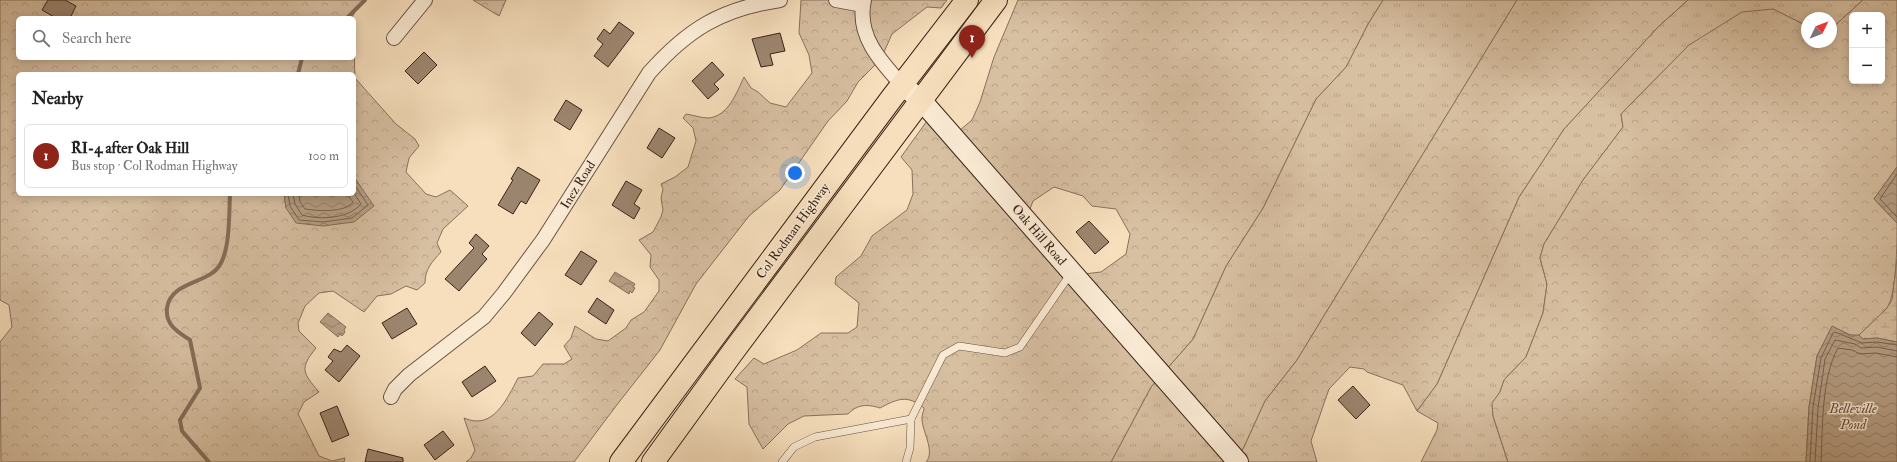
<!DOCTYPE html>
<html lang="en">
<head>
<meta charset="utf-8">
<style>
	body { margin:0; font-family:"IM FELL Double Pica",serif; background:#f2f2f2; color:#222 }
	.controls { position:absolute; right:12px; top:12px; display:grid; overflow:hidden; border-radius:6px; box-shadow:0 2px 10px #0003 }
	.controls button { width:36px; height:36px; display:grid; place-items:center; padding:0; border:0; border-bottom:1px solid #e0e0e0; background:#fff; color:#222; font:20px sans-serif }
	.compass { position:absolute; left:1801px; top:12px; width:36px; height:36px; border-radius:50%; background:#fff; box-shadow:0 2px 10px #0003; rotate:47deg }
	.you { position:absolute; left:795px; top:173px; width:14px; height:14px; margin:-10px; border:3px solid #fff; border-radius:50%; background:#1a73e8; box-shadow:0 0 0 6px #1a73e833 }
	.badge { display:grid; place-items:center; width:26px; height:26px; border-radius:50%; background:#8f2418; color:#fff; font-size:13px; font-weight:700 }
	.pin { position:absolute; translate:-50% -33px; filter:drop-shadow(0 1px 2px #0008) }
	.pin::after { content:''; position:absolute; top:21px; width:14px; height:12px; background:inherit; clip-path:polygon(0 0,100% 0,50% 100%) }
	.list { margin:0; padding:0; list-style:none }
	h2 { display:flex; justify-content:space-between; align-items:center; height:52px; margin:0; padding:0 16px; font-size:17px }
	h2 small { font-size:13px; font-weight:400; color:#767676 }
	.list li { display:grid; grid-template-columns:26px 1fr auto; gap:12px; align-items:center; box-sizing:border-box; height:64px; margin:0 8px 8px; padding:0 8px; border:1px solid #e0e0e0; border-radius:6px }
	.list b { display:block; font-size:15px; white-space:nowrap }
	.list p { margin:0; font-size:13px; white-space:nowrap; color:#767676 }
	.list em { font-size:13px; font-style:normal; color:#767676 }
	.icon { flex:none; width:22px; height:22px; fill:none; stroke:currentColor; stroke-width:2; stroke-linecap:round; stroke-linejoin:round }
	.map { position:relative; flex:none; width:1897px; height:462px; overflow:hidden }
	.search { position:absolute; background:#fff; box-shadow:0 2px 10px #0003; left:16px; top:16px; width:340px; height:44px; display:flex; align-items:center; gap:10px; box-sizing:border-box; padding:0 14px; border-radius:6px; color:#767676; font-size:15px }
	.panel { position:absolute; background:#fff; box-shadow:0 2px 10px #0003; left:16px; top:72px; width:340px; height:124px; border-radius:6px }
	.map>svg:first-child { display:block }
</style>
</head>
<body>
<div class="map">
<svg width="1897" height="462" viewBox="0 0 1897 462">
	<defs>
		<pattern id="grass-tufts" width="24" height="20" patternUnits="userSpaceOnUse"><rect width="24" height="20" fill="#d7bfa1"/><path d="M3 7l-1-3M5 7V3M7 7l1-3M15 17l-1-3M17 17v-4M19 17l1-3" fill="none" stroke="#b9a48a"/></pattern>
		<pattern id="forest-crowns" width="20" height="18" patternUnits="userSpaceOnUse"><rect width="20" height="18" fill="#d7bfa1"/><path d="M2 6a3 3 0 1 1 6 0M12 15a3 3 0 1 1 6 0" fill="none" stroke="#b9a48a"/></pattern>
		<pattern id="wetland-marsh" width="20" height="14" patternUnits="userSpaceOnUse"><rect width="20" height="14" fill="#d7bfa1"/><path d="M1 5h8M5 5V1M11 12h8M15 12V8" fill="none" stroke="#b9a48a"/></pattern>
		<pattern id="water-waves" width="16" height="10" patternUnits="userSpaceOnUse"><rect width="16" height="10" fill="#b79f85"/><path d="M0 5q4-4 8 0t8 0" fill="none" stroke="#96816c"/></pattern>
	</defs>
	<rect width="100%" height="100%" fill="#f7dfbd"/>
	<filter id="stains"><feTurbulence type="fractalNoise" baseFrequency=".005" numOctaves="4"/><feColorMatrix values="0 0 0 0 .2 0 0 0 0 .09 0 0 0 0 .02 0 0 0 .5 -.17"/></filter>
	<radialGradient id="worn" r=".72"><stop offset=".6" stop-color="#630" stop-opacity="0"/><stop offset="1" stop-color="#630" stop-opacity=".3"/></radialGradient>
	<g fill="url(#grass-tufts)" stroke="#88715c">
		<polygon points="1383,0 1517,0 1297,360 1265,401 1244,447 1235,462 1111,462 1151,387 1193,339 1226,266 1263,208 1316,99 1346,67 1368,24"/>
		<polygon points="1688,0 1863,0 1831,29 1831,18 1807,18 1807,26 1773,9 1689,45 1621,114 1623,127 1583,180 1544,244 1540,258 1547,284 1543,313 1526,357 1504,380 1500,392 1493,403 1493,416 1508,462 1421,462 1437,430 1438,423 1417,411 1437,384 1519,197 1564,129 1658,27"/>
	</g>
	<g fill="url(#forest-crowns)" stroke="#88715c" fill-rule="evenodd">
		<path d="M0 0H365L356 9 352 18H18V58H354V48L355 78 396 124 415 139 419 146 409 158 406 172 426 194 436 197 450 190 468 206 443 229 437 243 441 252C432 262 425 269 425 283L417 290 406 286 391 294 377 296 364 312 333 291 319 293 305 306 298 323 299 331 316 348C299 369 303 373 319 392L304 402 298 414 319 456 332 461 345 458 344 462H1L0 342 12 327 9 305 0 300ZM18 74H354V177L373 206 286 208 284 194H18Z"/>
		<polygon points="473,0 506,0 499,16"/>
		<path d="M801 0H947L941 8 927 7 892 34 881 59 858 82 847 101 828 121 780 190 749 216 696 284 660 350 616 406 574 462H466L471 458 475 450 464 418C493 431 507 399 518 378L533 376 543 364H564L572 359 564 346 571 338 575 326 596 339 608 341 626 328 631 320 644 312 659 291V280L650 267 651 255 639 240 653 232 661 217 663 210 661 198 663 189 661 184 675 177 688 167 696 141 693 128 683 118 686 114C693 115 701 118 708 118 728 117 737 92 744 77L751 88 758 92 770 103 786 107 812 73 809 55 799 33Z"/>
		<path d="M1018 0H1383L1368 24 1346 67 1316 99 1263 208 1226 266 1193 339 1151 387 1111 462H926C936 451 921 430 922 417 922 415 924 411 924 408 907 394 897 399 880 408 867 404 858 404 848 414L804 416 788 424 763 449 749 424 747 387 735 379 754 358 764 364 797 350 821 333H848L857 327 859 303 835 284 836 277 861 256 872 236 907 210 913 194 912 170 901 157 932 114 954 135 972 120 980 102 994 57ZM1054 187 1083 196 1092 206 1116 209 1130 234 1126 254 1101 272 1075 275 1027 217 1033 201Z"/>
		<polygon points="1517,0 1688,0 1658,27 1564,129 1519,197 1437,384 1417,411 1403,385 1367,372 1364,369 1350,367 1329,389 1311,441 1317,462 1235,462 1244,447 1265,401 1297,360"/>
		<path d="M1863 0H1897V167L1874 199 1897 223C1897 242 1897 293 1887 308 1878 318 1867 327 1858 336L1850 335 1832 327 1817 356 1809 407 1806 462H1508L1493 416 1492 403 1500 392 1504 380 1526 357 1543 313 1547 284 1540 258 1544 244 1583 180 1623 127 1621 114 1689 45 1742 12 1773 9 1807 26V42H1831V29ZM1852 15H1882V81H1852Z"/>
	</g>
	<polygon fill="url(#wetland-marsh)" stroke="#88715c" points="1897,259 1897,342 1877,338 1863,339 1859,335 1887,308 1892,300"/>
	<g fill="url(#water-waves)" stroke="#856d59">
		<polygon points="1897,167 1897,223 1874,199"/>
		<polygon points="354,177 374,206 354,222 323,226 296,223 286,208 284,194 354,194"/>
		<polygon points="615,272 635,284 633,287 635,288 632,293 630,291 629,294 609,281"/>
		<polygon points="328,313 346,327 344,330 345,332 342,336 340,334 338,337 320,322"/>
		<polygon points="1832,326 1850,335 1859,335 1863,339 1877,338 1897,342 1897,462 1806,462 1809,407 1817,356"/>
	</g>
	<g fill="none" stroke-linecap="round" stroke-linejoin="round">
		<g stroke="#78614e" stroke-width="1">
			<polyline points="1897,174 1880,199 1897,217"/>
			<polyline points="288,194 290,206 299,220 323,222 352,218 368,205 354,184"/>
			<path d="M293 194 295 204 302 215C320 220 348 219 361 204L354 193"/>
			<path d="M299 194 300 202 305 209C317 211 345 213 353 202L347 194"/>
			<polyline points="1810,462 1813,407 1821,358 1833,333 1835,332 1862,343 1877,342 1897,345"/>
			<polyline points="1815,462 1818,408 1825,359 1835,340 1855,344 1861,348 1877,347 1897,351"/>
			<path d="M1821 462C1823 426 1821 379 1838 348L1852 350 1860 354 1876 353 1897 357"/>
		</g>
		<g stroke="#856d59" stroke-width="4">
			<polyline points="347,18 365,0"/>
			<polyline points="298,74 302,58"/>
			<path d="M209 462 182 431 180 420 200 388 190 340C178 332 165 325 167 308 171 280 210 285 221 263 230 246 229 214 230 194"/>
		</g>
	</g>
	<g fill="#9c856e" stroke="#3a2318">
		<polygon points="48,0 65,0 76,6 70,18 56,18 42,10"/>
		<polygon points="619,22 634,33 608,67 594,56 603,44 597,39 604,29 610,34"/>
		<polygon points="780,33 785,51 770,54 773,65 761,67 752,39"/>
		<polygon points="424,52 437,65 418,84 405,71"/>
		<polygon points="712,62 724,75 714,84 719,89 708,99 692,81"/>
		<polygon points="566,100 582,110 570,130 554,120"/>
		<polygon points="659,128 675,138 662,158 647,148"/>
		<polygon points="518,167 540,180 526,204 521,201 513,214 498,205 513,180 511,179"/>
		<polygon points="626,181 642,190 634,204 640,208 634,219 612,205"/>
		<polygon points="1089,221 1109,242 1095,254 1076,232"/>
		<polygon points="476,234 489,246 482,254 487,259 459,291 445,279 474,248 469,243"/>
		<polygon points="581,251 597,261 581,285 565,275"/>
		<polygon points="597,298 614,310 606,324 588,312"/>
		<polygon points="407,308 417,324 392,339 382,323"/>
		<polygon points="539,312 553,324 535,346 521,333"/>
		<polygon points="347,345 360,356 339,382 325,370 333,361 328,357 334,349 341,352"/>
		<polygon points="485,366 496,381 472,397 462,382"/>
		<polygon points="1353,386 1370,405 1356,419 1338,400"/>
		<polygon points="337,406 349,435 332,442 320,413"/>
		<polygon points="443,431 454,445 435,460 424,445"/>
		<polygon points="368,449 403,458 403,462 365,462"/>
	</g>
	<g fill="none" stroke-linecap="round" stroke-linejoin="round">
		<defs>
			<g id="lane">
				<polyline points="782,462 794,447 815,437 911,419"/>
				<polyline points="906,462 910,448 911,419 943,355 959,346 1005,353 1020,347 1071,273"/>
			</g>
			<g id="street">
				<polyline points="836,0 863,5"/>
				<path d="M864 0C856 35 880 61 902 85"/>
				<polyline points="394,38 425,0"/>
				<path d="M391 397 395 389 409 375 484 317 504 293 543 240 649 73C688 29 721 9 780 0"/>
			</g>
			<polyline id="secondary" points="902,85 921,100 1238,462"/>
			<g id="highway">
				<polyline points="621,462 891,99 967,0"/>
				<polyline points="653,462 732,353 996,0"/>
			</g>
		</defs>
		<use href="#lane" stroke="#695241" stroke-width="8"/>
		<use href="#street" stroke="#695241" stroke-width="16"/>
		<use href="#secondary" stroke="#3a2318" stroke-width="22"/>
		<use href="#highway" stroke="#3a2318" stroke-width="24"/>
		<use href="#lane" stroke="#faead4" stroke-width="7"/>
		<use href="#street" stroke="#faead4" stroke-width="14"/>
		<use href="#secondary" stroke="#faead4" stroke-width="20"/>
		<use href="#highway" stroke="#f7dfbd" stroke-width="22"/>
	</g>
	<g text-anchor="middle" dominant-baseline="central" stroke-width="3" stroke-linejoin="round" paint-order="stroke">
		<g font-size="13" fill="#3a2318" stroke="#faead4">
			<text transform="translate(578 185) rotate(-58)">Inez Road</text>
			<text transform="translate(793 231) rotate(-54)">Col Rodman Highway</text>
			<text transform="translate(1039 235) rotate(49)">Oak Hill Road</text>
		</g>
		<g font-size="14" font-style="italic" fill="#664e3e" stroke="#faead4">
			<text x="1853" y="408">Belleville<tspan x="1853" dy="16">Pond</tspan></text>
		</g>
	</g>
	<rect width="100%" height="100%" filter="url(#stains)"/>
	<rect width="100%" height="100%" fill="url(#worn)"/>
</svg>
<div class="controls">
<button>+</button>
<button>−</button>
</div>
<svg class="compass" viewBox="-18 -18 36 36"><path d="M0-13l5 13h-10z" fill="#e53935"/><path d="M0 13l5-13h-10z" fill="#767676"/></svg>
<div class="you"></div>
<div class="pin badge" style="left:972px;top:58px">1</div>
<div class="search"><svg class="icon" aria-label="search" viewBox="0 0 24 24"><circle cx="10" cy="10" r="6"/><path d="M15 15l6 6"/></svg>Search here</div>
<section class="panel">
<h2>Nearby<small></small></h2>
<ul class="list">
<li><span class="badge">1</span><div><b>RI-4 after Oak Hill</b><p>Bus stop · Col Rodman Highway</p></div><em>100 m</em></li>
</ul>
</section>
</div>
</body>
</html>
